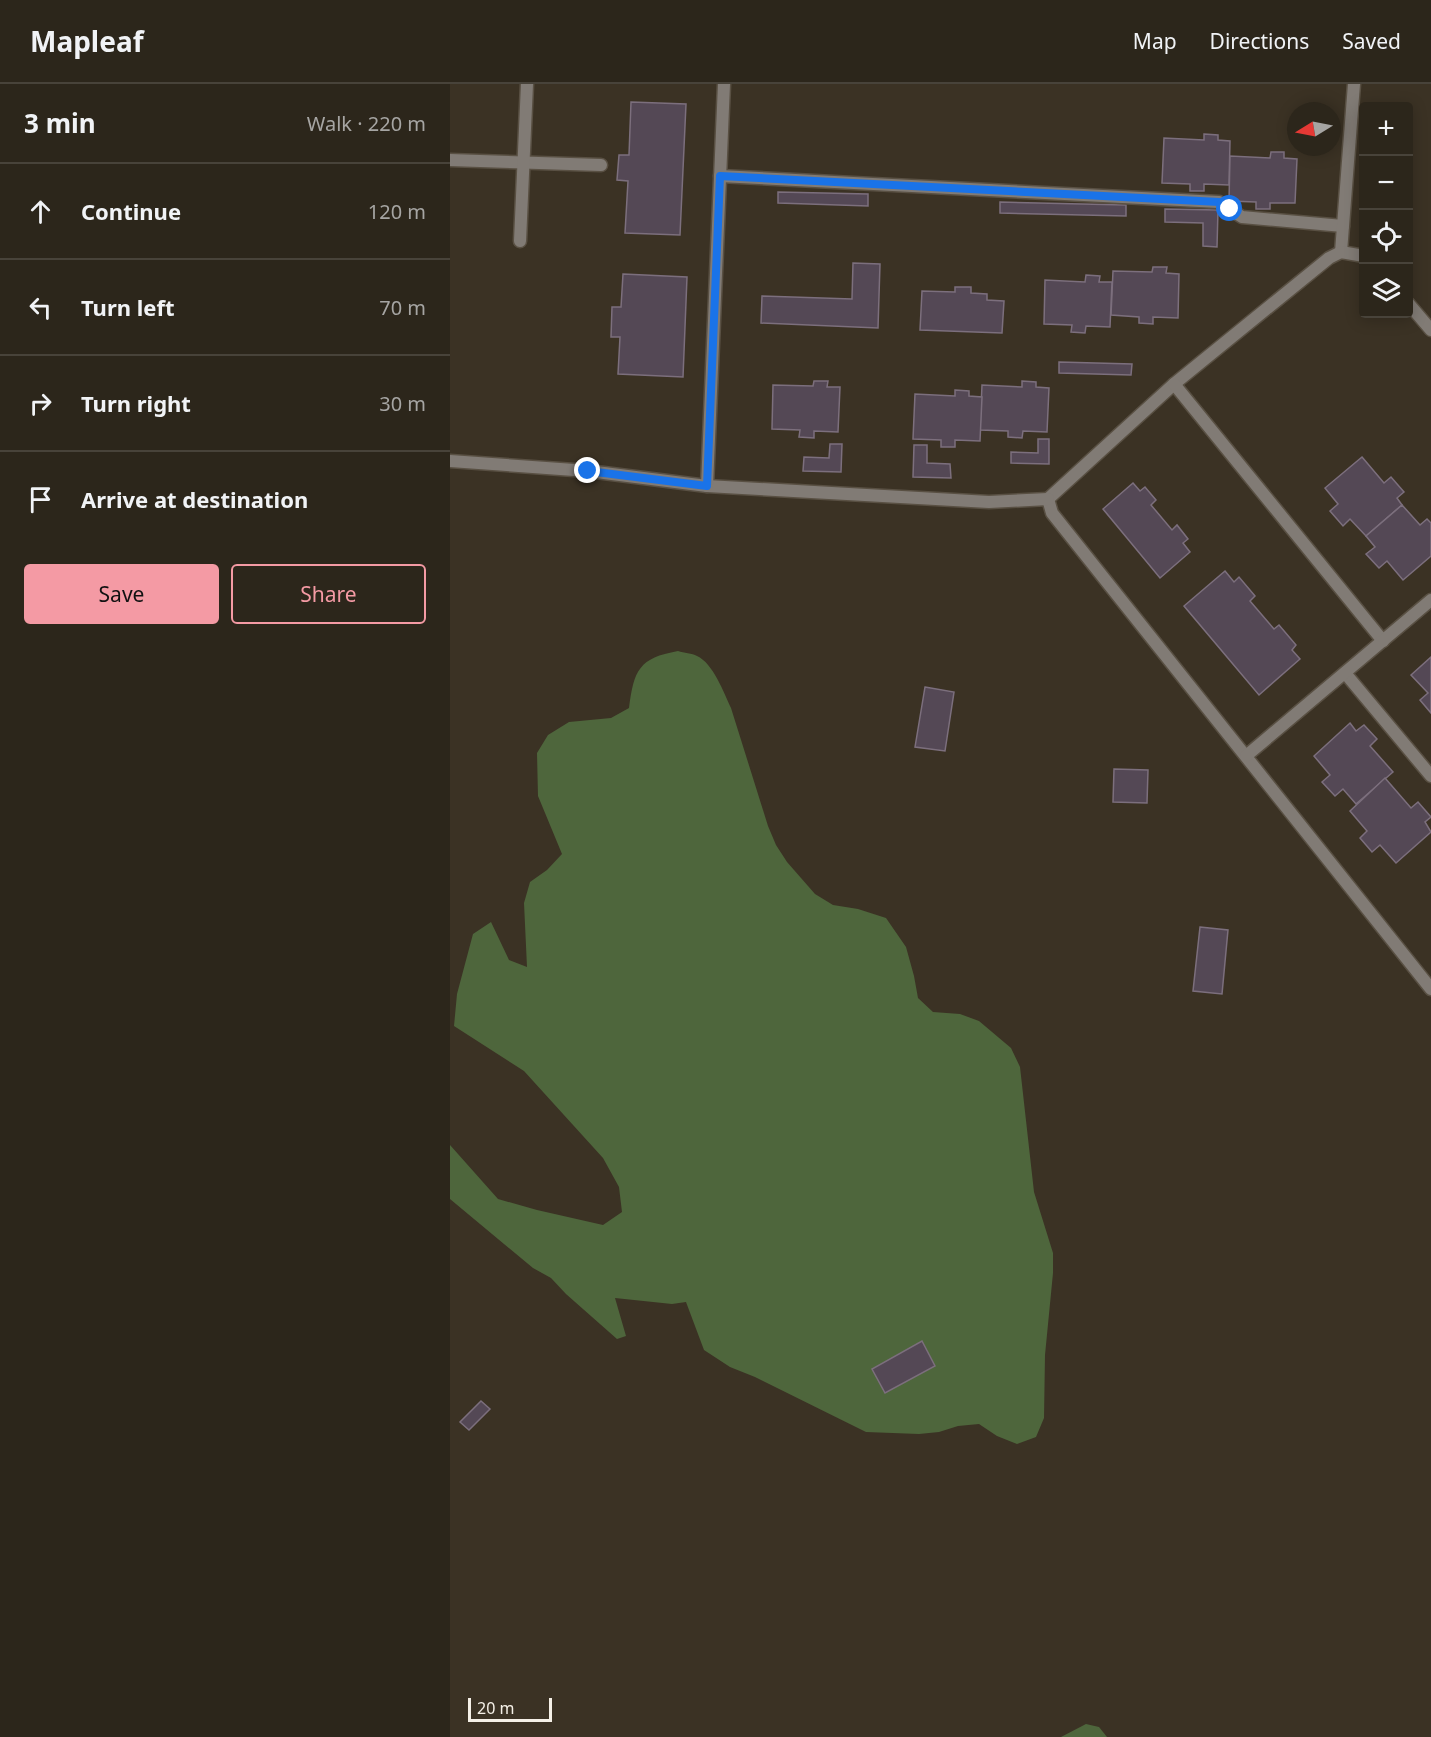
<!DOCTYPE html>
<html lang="en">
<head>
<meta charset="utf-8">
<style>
	body { margin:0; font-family:"Noto Sans",sans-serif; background:#342e24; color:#f1f3f6 }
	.controls { position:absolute; right:18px; top:18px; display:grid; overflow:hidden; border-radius:6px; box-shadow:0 3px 15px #0003 }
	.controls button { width:54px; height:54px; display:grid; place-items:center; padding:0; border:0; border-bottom:2px solid #48433a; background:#2c261b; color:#f1f3f6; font:30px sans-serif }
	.compass { position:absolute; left:837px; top:18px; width:54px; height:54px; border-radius:50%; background:#2c261b; box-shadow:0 3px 15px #0003; rotate:260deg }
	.scale { position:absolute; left:18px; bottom:15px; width:84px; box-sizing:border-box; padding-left:6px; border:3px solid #f5f0e7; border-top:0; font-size:16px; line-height:21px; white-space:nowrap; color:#f5f0e7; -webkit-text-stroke:4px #3b3224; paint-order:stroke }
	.stop { position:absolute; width:18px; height:18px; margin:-14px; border:4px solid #1a73e8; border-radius:50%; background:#fff }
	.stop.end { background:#1a73e8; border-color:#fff; box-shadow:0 2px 6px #0008 }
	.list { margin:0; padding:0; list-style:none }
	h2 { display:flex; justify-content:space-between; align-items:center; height:78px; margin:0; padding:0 24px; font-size:26px }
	h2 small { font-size:20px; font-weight:400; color:#a6a5a3 }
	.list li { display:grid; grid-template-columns:39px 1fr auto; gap:18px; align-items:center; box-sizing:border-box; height:96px; padding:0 24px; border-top:2px solid #48433a }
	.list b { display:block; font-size:22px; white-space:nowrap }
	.list em { font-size:20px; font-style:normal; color:#a6a5a3 }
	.actions { display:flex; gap:12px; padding:18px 24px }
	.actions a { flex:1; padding:14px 0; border:2px solid #f49aa4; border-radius:6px; text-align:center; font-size:21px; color:#f49aa4 }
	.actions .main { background:#f49aa4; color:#111 }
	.icon { flex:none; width:33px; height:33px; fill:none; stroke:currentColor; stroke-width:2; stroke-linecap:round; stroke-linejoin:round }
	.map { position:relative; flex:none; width:981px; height:1653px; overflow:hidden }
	header { display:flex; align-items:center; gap:36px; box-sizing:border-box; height:84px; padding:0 30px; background:#2c261b; border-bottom:2px solid #48433a }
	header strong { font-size:28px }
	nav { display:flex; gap:33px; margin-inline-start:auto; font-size:21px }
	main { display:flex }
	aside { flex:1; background:#2c261b }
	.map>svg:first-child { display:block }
</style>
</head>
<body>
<header>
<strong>Mapleaf</strong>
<nav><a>Map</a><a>Directions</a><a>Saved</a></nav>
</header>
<main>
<aside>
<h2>3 min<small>Walk · 220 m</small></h2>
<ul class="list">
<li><svg class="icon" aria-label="ahead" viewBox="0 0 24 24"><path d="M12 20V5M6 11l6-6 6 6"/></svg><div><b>Continue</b></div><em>120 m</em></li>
<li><svg class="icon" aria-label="left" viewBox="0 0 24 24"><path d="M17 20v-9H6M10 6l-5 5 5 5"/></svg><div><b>Turn left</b></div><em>70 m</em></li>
<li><svg class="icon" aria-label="right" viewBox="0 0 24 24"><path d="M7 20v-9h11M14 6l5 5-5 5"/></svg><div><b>Turn right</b></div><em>30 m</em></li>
<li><svg class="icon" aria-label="arrive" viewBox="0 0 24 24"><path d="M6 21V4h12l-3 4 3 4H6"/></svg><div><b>Arrive at destination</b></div></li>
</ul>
<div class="actions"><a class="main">Save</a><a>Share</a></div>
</aside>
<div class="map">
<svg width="981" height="1653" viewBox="0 0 981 1653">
	<rect width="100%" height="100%" fill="#3b3224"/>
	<g fill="#4e663c">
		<path d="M228 567C234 569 242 569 247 572 263 579 274 609 281 624L318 742 326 761 337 778 365 810 383 821 408 825 436 834 456 863 464 892 468 914 483 928 510 930 529 937 561 964 570 983 584 1108 603 1169V1189L595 1271 594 1334 586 1353 567 1360 547 1352 529 1340 508 1342 489 1348 469 1350 416 1348 305 1293 280 1283 254 1266 236 1218 222 1220 165 1214 176 1252 167 1255 116 1210 101 1194 83 1184 0 1115V1061L48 1115 87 1126 153 1141 172 1128 169 1103 153 1074 74 987 4 942 7 910 23 850 41 838 59 876 77 883 74 819 80 798 97 786 112 770 88 712 87 669 98 651 119 638 161 634 179 624C184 586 189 574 228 567Z"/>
		<polygon points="636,1640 649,1643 657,1653 611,1653"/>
	</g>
	<g fill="#544855" stroke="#7c6f7d" stroke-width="1.5">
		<polygon points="181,18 236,20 230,151 175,149 178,97 167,96 169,71 179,71"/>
		<polygon points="754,50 768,51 768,56 780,57 779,101 754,100 754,107 740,107 740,100 712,99 714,54 754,56"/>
		<polygon points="821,68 834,68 834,74 847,75 845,119 820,119 820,125 806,125 806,118 779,117 780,72 820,74"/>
		<polygon points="328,108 418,110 418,122 328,119"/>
		<polygon points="550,118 676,121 676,132 550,129"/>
		<polygon points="715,125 768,126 767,163 753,162 753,139 715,138"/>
		<polygon points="403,179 430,180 428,244 311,239 312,212 402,215"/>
		<polygon points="703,183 717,183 716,189 729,190 728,234 703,233 703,240 689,239 689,233 661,231 663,187 702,188"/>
		<polygon points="173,190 237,193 233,293 168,290 170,253 161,253 162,223 171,223"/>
		<polygon points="636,191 650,192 649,198 662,198 660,243 636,242 635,249 621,248 622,241 594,240 595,196 635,198"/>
		<polygon points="505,203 521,203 521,209 537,210 537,216 554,217 552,249 470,246 472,207 505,208"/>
		<polygon points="609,278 682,280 681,291 609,289"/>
		<polygon points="364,297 378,297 377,303 390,303 388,348 364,347 364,354 349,353 350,346 322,345 323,301 363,302"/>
		<polygon points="572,297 586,298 586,303 599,304 597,348 573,347 572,354 558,353 558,347 530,346 532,301 572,303"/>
		<polygon points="505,306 519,307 519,312 532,313 530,357 505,356 505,363 491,363 491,356 463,355 465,310 505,312"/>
		<polygon points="588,355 599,355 599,380 561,379 561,368 588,369"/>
		<polygon points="380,360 392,360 391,388 353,387 354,373 379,374"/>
		<polygon points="464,361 477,361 477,379 500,380 501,394 463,393"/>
		<polygon points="912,373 934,399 941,393 954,408 947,414 952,421 916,452 900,435 893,442 880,427 888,420 875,404"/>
		<polygon points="683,399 690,407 695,403 706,416 701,421 722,446 727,441 738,455 733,459 740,468 710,494 653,425"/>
		<polygon points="952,421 970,441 977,435 981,439 981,472 953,496 937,477 929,484 916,470 925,463 916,452"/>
		<polygon points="775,487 784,498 789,493 805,512 800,517 824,545 829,541 846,561 842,566 850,575 809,611 734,522"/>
		<polygon points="981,573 981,629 970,616 978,609 961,591"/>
		<polygon points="475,603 504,608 495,667 465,663"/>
		<polygon points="900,639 906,647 914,641 927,655 920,662 943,688 906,720 893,705 885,712 872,698 880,691 864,672"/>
		<polygon points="664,685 698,686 697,719 663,718"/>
		<polygon points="935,694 961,724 968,718 981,733 975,738 981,748 946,779 930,761 922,768 910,754 917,747 900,727"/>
		<polygon points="750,843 778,846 772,910 743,907"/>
		<polygon points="472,1257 485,1282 435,1309 422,1285"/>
		<polygon points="31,1317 40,1325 19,1346 10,1338"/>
	</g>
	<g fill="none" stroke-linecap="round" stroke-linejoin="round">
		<defs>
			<g id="minor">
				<polyline points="0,76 151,81"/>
				<polyline points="270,92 769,118 792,133 893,142"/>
				<polyline points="70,157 77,0"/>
				<polyline points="891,168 904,0"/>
				<polyline points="914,172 891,168 879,174 724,300 598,415 602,429 981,905"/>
				<polyline points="958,219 981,246"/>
				<polyline points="724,300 933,557"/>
				<polyline points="0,377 138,387 257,402 539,418 598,415"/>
				<polyline points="257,402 274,0"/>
				<polyline points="895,589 981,692"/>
				<polyline points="796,672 981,516"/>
			</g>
		</defs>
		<use href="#minor" stroke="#595043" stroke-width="15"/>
		<use href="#minor" stroke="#817b75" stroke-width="12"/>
	</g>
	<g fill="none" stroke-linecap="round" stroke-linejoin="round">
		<polyline stroke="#1a73e8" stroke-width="8" points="138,387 257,402 270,92 769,118 780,125"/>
	</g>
</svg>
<div class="controls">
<button>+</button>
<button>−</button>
<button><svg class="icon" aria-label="locate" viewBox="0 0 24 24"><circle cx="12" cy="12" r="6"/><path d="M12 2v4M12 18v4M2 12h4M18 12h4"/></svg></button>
<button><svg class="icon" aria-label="layers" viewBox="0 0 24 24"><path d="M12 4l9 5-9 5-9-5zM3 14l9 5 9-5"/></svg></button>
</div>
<svg class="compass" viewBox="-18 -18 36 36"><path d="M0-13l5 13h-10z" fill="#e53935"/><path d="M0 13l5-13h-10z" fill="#a6a5a3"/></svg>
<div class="scale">20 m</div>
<div class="stop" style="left:780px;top:125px"></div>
<div class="stop end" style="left:138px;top:387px"></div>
</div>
</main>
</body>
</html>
